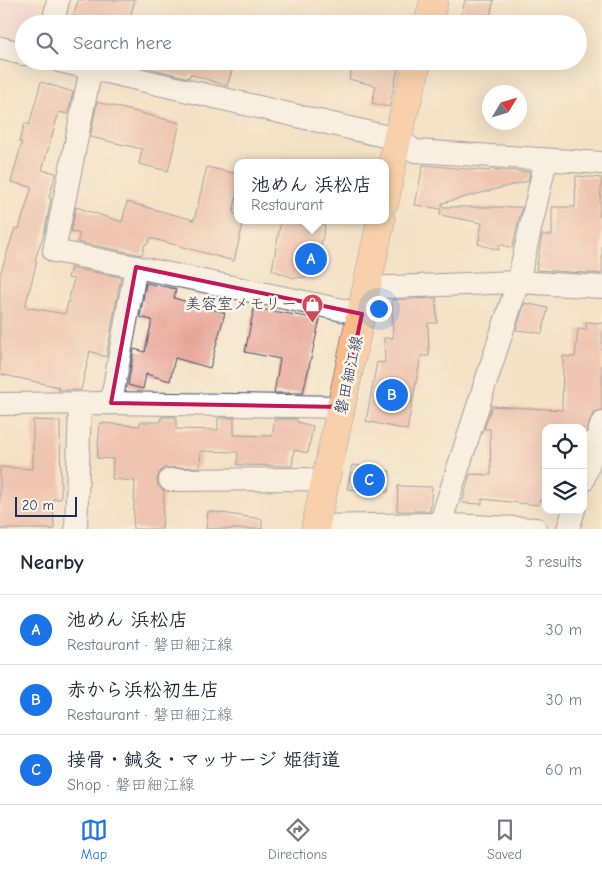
<!DOCTYPE html>
<html lang="en">
<head>
<meta charset="utf-8">
<style>
	body { margin:0; font-family:"Comic Neue","Klee One",sans-serif; background:#f6f6f7; color:#1f2937 }
	.controls { position:absolute; right:15px; bottom:15px; display:grid; overflow:hidden; border-radius:10px; box-shadow:0 5px 20px #0002 }
	.controls button { width:45px; height:45px; display:grid; place-items:center; padding:0; border:0; border-bottom:1px solid #e0e1e3; background:#fff; color:#1f2937; font:25px sans-serif }
	.compass { position:absolute; left:482px; top:85px; width:45px; height:45px; border-radius:50%; background:#fff; box-shadow:0 5px 20px #0002; rotate:52deg }
	.scale { position:absolute; left:15px; bottom:12px; width:62px; box-sizing:border-box; padding-left:5px; border:2px solid #1b2f5e; border-top:0; font-size:14px; line-height:18px; white-space:nowrap; color:#1b2f5e; -webkit-text-stroke:4px #fcf5e5; paint-order:stroke }
	.you { position:absolute; left:378px; top:308px; width:18px; height:18px; margin:-12px; border:4px solid #fff; border-radius:50%; background:#1a73e8; box-shadow:0 0 0 8px #1a73e833 }
	.badge { display:grid; place-items:center; width:32px; height:32px; border-radius:50%; background:#1a73e8; color:#fff; font-size:16px; font-weight:700 }
	.pin { position:absolute; translate:-50% -50%; border:2px solid #fff; box-shadow:0 1px 5px #0006 }
	.popup { position:absolute; left:234px; top:159px; width:155px; height:65px; box-sizing:border-box; display:grid; place-content:center; border-radius:10px; background:#fff; filter:drop-shadow(0 1px 4px #0005); font-size:16px; white-space:nowrap; color:#747a83 }
	.popup b { font-size:19px; color:#1f2937 }
	.popup::after { content:''; position:absolute; left:50%; top:100%; margin-left:-10px; border:10px solid transparent; border-top-color:#fff }
	.list { margin:0; padding:0; list-style:none }
	h2 { display:flex; justify-content:space-between; align-items:center; height:65px; margin:0; padding:0 20px; font-size:21px }
	h2 small { font-size:16px; font-weight:400; color:#747a83 }
	.list li { display:grid; grid-template-columns:32px 1fr auto; gap:15px; align-items:center; box-sizing:border-box; height:70px; padding:0 20px; border-top:1px solid #e0e1e3 }
	.list b { display:block; font-size:19px; white-space:nowrap }
	.list p { margin:0; font-size:16px; white-space:nowrap; color:#747a83 }
	.list em { font-size:16px; font-style:normal; color:#747a83 }
	.icon { flex:none; width:28px; height:28px; fill:none; stroke:currentColor; stroke-width:2; stroke-linecap:round; stroke-linejoin:round }
	.map { position:relative; flex:none; width:602px; height:529px; overflow:hidden }
	.search { position:absolute; background:#fff; box-shadow:0 5px 20px #0002; left:15px; right:15px; top:15px; height:55px; display:flex; align-items:center; gap:12px; box-sizing:border-box; padding:0 18px; border-radius:28px; color:#747a83; font-size:19px }
	.sheet { height:275px; background:#fff }
	nav { display:flex; justify-content:space-around; align-items:center; box-sizing:border-box; height:70px; border-top:1px solid #e0e1e3; background:#fff; font-size:14px; color:#747a83 }
	nav a { display:grid; justify-items:center; gap:2px }
	nav .on { color:#1a73e8 }
	.map>svg:first-child { display:block }
</style>
</head>
<body>
<div class="map">
<svg width="602" height="529" viewBox="0 0 602 529">
	<rect width="100%" height="100%" fill="#fcf5e5"/>
	<filter id="ink" filterUnits="userSpaceOnUse"><feTurbulence type="fractalNoise" baseFrequency=".02" numOctaves="2"/><feDisplacementMap in="SourceGraphic" scale="10" xChannelSelector="R" yChannelSelector="G"/><feConvolveMatrix kernelMatrix="1 2 1 2 8 2 1 2 1" color-interpolation-filters="sRGB"/></filter>
	<filter id="wash" filterUnits="userSpaceOnUse"><feTurbulence type="fractalNoise" baseFrequency=".0096" numOctaves="4" result="noise"/><feDisplacementMap in="SourceGraphic" scale="20" xChannelSelector="R" yChannelSelector="G"/><feGaussianBlur stdDeviation="1.12" result="paint"/><feColorMatrix in="noise" values="0 0 0 0 0 0 0 0 0 0 0 0 0 0 0 0 0 1.4 0 .05"/><feComposite in="paint" operator="in"/></filter>
	<g filter="url(#wash)">
		<rect width="100%" height="100%" fill="#f4e2c6"/>
		<polygon fill="#f5cfdb" points="0,0 38,0 32,24 24,24 24,55 0,49"/>
		<g id="blocks">
			<g fill="#e7a296">
				<polygon points="78,0 135,0 128,24 85,24 72,20"/>
				<polygon points="465,0 494,0 488,24 459,24"/>
				<polygon points="120,61 235,61 227,86 190,74 189,78"/>
				<polygon points="354,61 400,61 389,107 372,103 376,86 349,79"/>
				<polygon points="41,82 73,92 68,114 59,112 42,170 56,173 49,198 51,199 45,230 35,260 37,261 25,307 65,314 74,279 68,278 71,268 121,277 106,357 90,351 81,390 58,390 59,387 0,374 0,275 15,228 19,229 32,187 11,182 22,142 19,142 25,123 29,125"/>
				<polygon points="97,102 180,123 168,171 139,164 142,149 90,137"/>
				<polygon points="423,165 489,171 490,169 530,172 528,181 442,203 442,207 522,207 512,248 499,244 499,250 478,244 482,223 440,215 441,209 415,205"/>
				<polygon points="207,167 237,174 237,196 233,213 237,215 237,220 244,220 234,261 150,238 148,244 145,244 142,255 77,242 80,234 71,231 76,207 122,222 127,202 194,220"/>
				<polygon points="576,176 602,178 599,216 602,217 602,274 536,270 542,235 552,235 552,207 575,207"/>
				<polygon points="281,220 315,220 325,226 315,272 308,272 307,277 294,278 272,270"/>
				<polygon points="146,283 176,289 174,298 225,313 210,368 175,358 170,381 146,374 143,389 128,385 134,349 145,352 152,320 140,317"/>
				<polygon points="436,298 437,323 428,323 429,356 421,356 407,430 366,421 377,362 385,363 384,338 393,338 392,300"/>
				<polygon points="525,303 548,308 542,333 516,330"/>
				<polygon points="254,308 320,319 303,393 274,393 280,359 245,352"/>
				<polygon points="586,322 602,323 602,410 593,414 584,436 583,428 546,428 546,501 539,500 539,505 482,499 482,504 462,503 470,474 491,475 490,429 484,429 492,406 562,410 563,356 575,357 578,329 586,330"/>
				<polygon points="161,417 176,417 176,429 218,430 218,418 234,418 234,435 272,436 275,419 297,419 297,422 313,426 308,453 294,450 292,466 237,465 238,452 201,451 200,467 164,468 159,473 157,480 158,486 164,491 162,529 133,529 135,481 112,479 113,459 97,458 100,423 140,426 140,422 161,422"/>
				<polygon points="33,420 60,421 61,499 53,499 54,529 0,529 0,467 33,469"/>
				<polygon points="352,465 390,471 388,492 347,489"/>
				<polygon points="398,486 432,487 430,511 397,511"/>
				<polygon points="208,511 262,519 262,529 206,529"/>
			</g>
		</g>
	</g>
	<g filter="url(#ink)">
		<use href="#blocks" fill-opacity="0" stroke="#3c4a6e" stroke-width="1"/>
		<g fill="none" stroke-linecap="round" stroke-linejoin="round">
			<defs>
				<g id="minor">
					<polyline points="53,24 58,0"/>
					<polyline points="0,48 24,54"/>
					<polyline points="59,61 397,139 415,151 602,163"/>
					<polyline points="91,68 54,251 136,267 111,403"/>
					<polyline points="136,267 362,314"/>
					<polyline points="367,288 518,282 602,287"/>
					<polyline points="0,404 111,403 342,407"/>
					<polyline points="170,480 305,479 325,484"/>
					<polyline points="583,481 602,423"/>
					<polyline points="440,524 518,282 546,160"/>
					<polyline points="316,526 432,524 536,529"/>
					<polyline points="76,529 80,404"/>
					<polyline points="568,529 574,510"/>
				</g>
				<g id="major">
					<polyline points="428,24 434,0"/>
					<polyline points="385,201 397,139 418,61"/>
					<polyline points="315,529 381,220"/>
				</g>
			</defs>
			<use href="#minor" stroke="#3c4a6e" stroke-width="24"/>
			<use href="#major" stroke="#3c4a6e" stroke-width="29"/>
			<use href="#minor" stroke="#fff" stroke-width="22"/>
			<use href="#major" stroke="#fabb8b" stroke-width="28"/>
		</g>
	</g>
	<path d="M0 0H602V529H0ZM136 267 362 314 342 407 111 403Z" fill="#f4e2c6" fill-opacity=".55" fill-rule="evenodd"/>
	<path fill="none" stroke="#c2185b" stroke-width="4" stroke-linejoin="round" d="M136 267 362 314 342 407 111 403Z"/>
	<defs>
		<symbol id="shop-pin" viewBox="-11 -11 22 30"><path d="M0 17L-7.5 6A9.5 9.5 0 1 1 7.5 6Z" fill="#d1495b" stroke="#fcf5e5"/><path d="M-5-2.5h2.3a2.7 3.5 0 0 1 5.4 0H5L5.5 6h-11ZM-1.5-2.5h3a1.5 2.3 0 0 0-3 0Z" fill="#fff"/></symbol>
	</defs>
	<g fill-rule="evenodd">
		<use href="#shop-pin" x="300" y="292" width="25" height="34"/>
	</g>
	<g text-anchor="middle" dominant-baseline="central" stroke-width="5" stroke-linejoin="round" paint-order="stroke">
		<g font-size="16" fill="#1b2f5e" stroke="#fcf5e5" text-anchor="end">
			<text x="297" y="304">美容室メモリー</text>
		</g>
		<g font-size="16" fill="#1b2f5e" stroke="#fcf5e5">
			<text transform="translate(349 375) rotate(-78)">磐田細江線</text>
		</g>
	</g>
</svg>
<div class="controls">
<button><svg class="icon" aria-label="locate" viewBox="0 0 24 24"><circle cx="12" cy="12" r="6"/><path d="M12 2v4M12 18v4M2 12h4M18 12h4"/></svg></button>
<button><svg class="icon" aria-label="layers" viewBox="0 0 24 24"><path d="M12 4l9 5-9 5-9-5zM3 14l9 5 9-5"/></svg></button>
</div>
<svg class="compass" viewBox="-18 -18 36 36"><path d="M0-13l5 13h-10z" fill="#e53935"/><path d="M0 13l5-13h-10z" fill="#747a83"/></svg>
<div class="scale">20 m</div>
<div class="you"></div>
<div class="pin badge" style="left:311px;top:259px">A</div>
<div class="popup"><b>池めん 浜松店</b>Restaurant</div>
<div class="pin badge" style="left:392px;top:395px">B</div>
<div class="pin badge" style="left:369px;top:480px">C</div>
<div class="search"><svg class="icon" aria-label="search" viewBox="0 0 24 24"><circle cx="10" cy="10" r="6"/><path d="M15 15l6 6"/></svg>Search here</div>
</div>
<section class="sheet">
<h2>Nearby<small>3 results</small></h2>
<ul class="list">
<li><span class="badge">A</span><div><b>池めん 浜松店</b><p>Restaurant · 磐田細江線</p></div><em>30 m</em></li>
<li><span class="badge">B</span><div><b>赤から浜松初生店</b><p>Restaurant · 磐田細江線</p></div><em>30 m</em></li>
<li><span class="badge">C</span><div><b>接骨・鍼灸・マッサージ 姫街道</b><p>Shop · 磐田細江線</p></div><em>60 m</em></li>
</ul>
</section>
<nav>
<a class="on"><svg class="icon" aria-label="map" viewBox="0 0 24 24"><path d="M3 6l6-2 6 2 6-2v14l-6 2-6-2-6 2zM9 4v14M15 6v14"/></svg>Map</a>
<a><svg class="icon" aria-label="directions" viewBox="0 0 24 24"><path d="M12 3l9 9-9 9-9-9zM9 14v-3h6M13 9l2 2-2 2"/></svg>Directions</a>
<a><svg class="icon" aria-label="saved" viewBox="0 0 24 24"><path d="M7 4h10v16l-5-4-5 4z"/></svg>Saved</a>
</nav>
</body>
</html>
